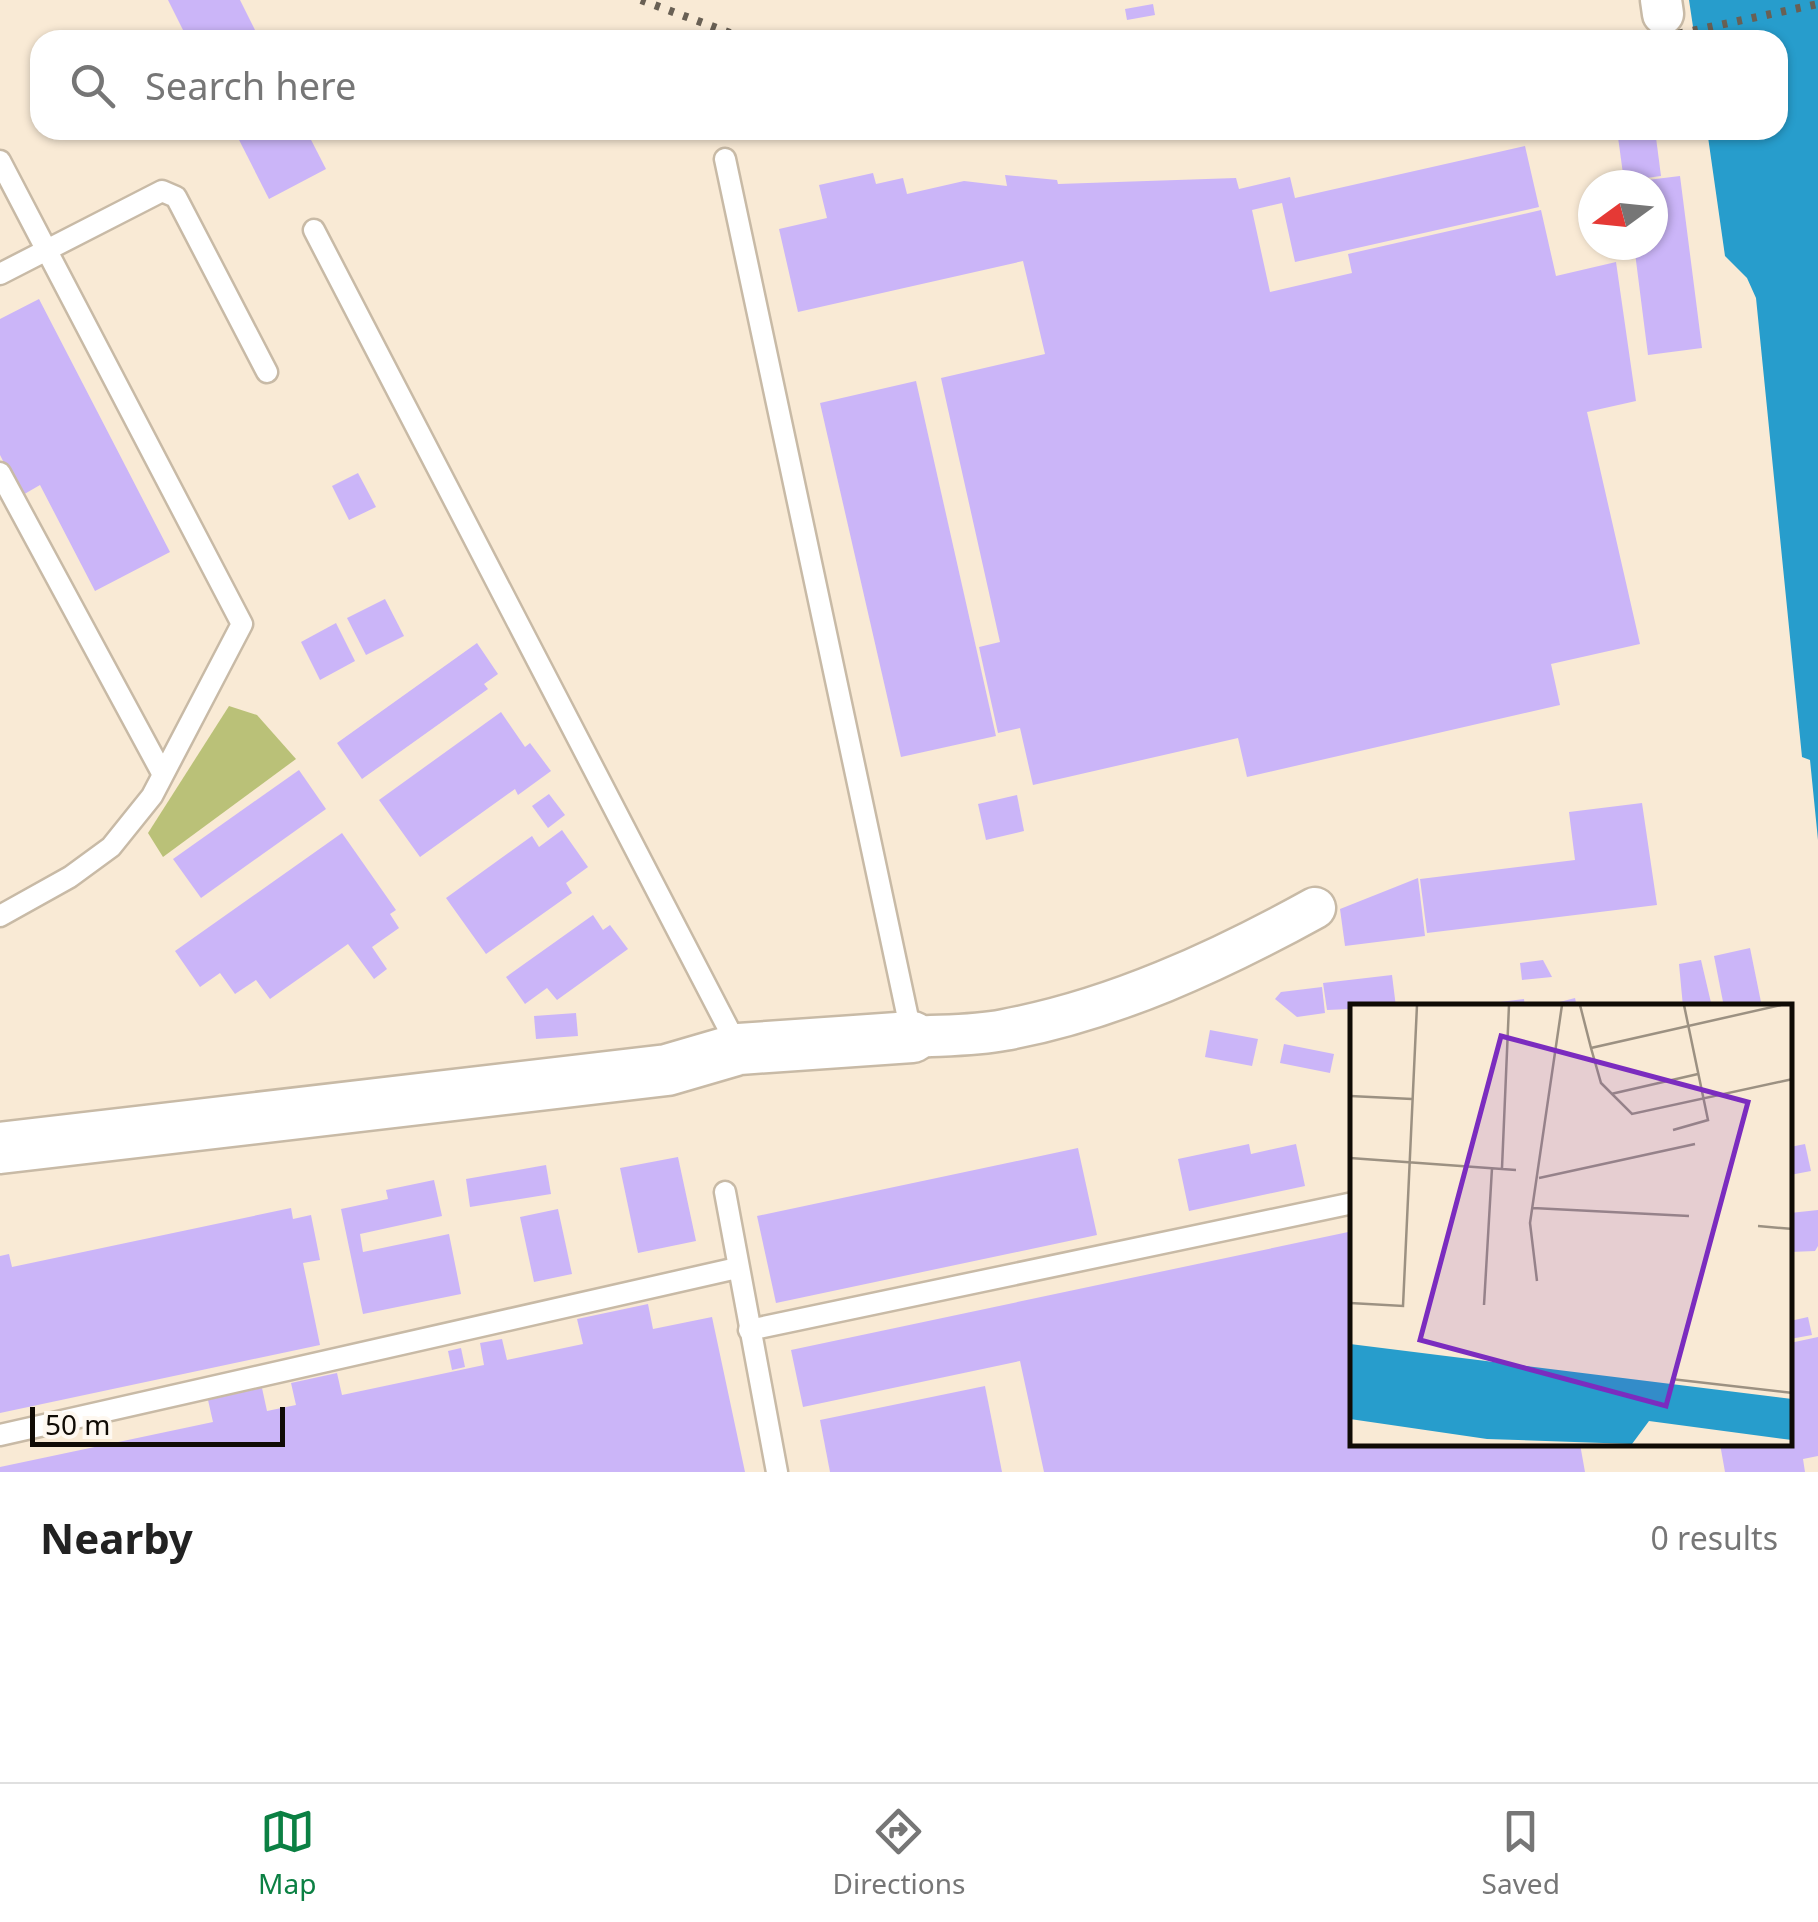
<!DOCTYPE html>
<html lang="en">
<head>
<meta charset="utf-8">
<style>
	body { margin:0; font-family:"Noto Sans",sans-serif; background:#f2f2f2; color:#222 }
	.compass { position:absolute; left:1578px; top:170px; width:90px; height:90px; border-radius:50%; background:#fff; box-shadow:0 2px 8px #0004; rotate:255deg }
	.scale { position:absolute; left:30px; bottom:25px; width:255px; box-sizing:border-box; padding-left:10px; border:5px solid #100b05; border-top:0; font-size:28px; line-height:35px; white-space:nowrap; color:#100b05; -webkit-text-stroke:8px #fef8f0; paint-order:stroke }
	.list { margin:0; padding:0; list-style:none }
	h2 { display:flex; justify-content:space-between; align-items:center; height:130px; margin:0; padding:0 40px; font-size:42px }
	h2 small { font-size:32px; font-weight:400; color:#767676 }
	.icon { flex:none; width:55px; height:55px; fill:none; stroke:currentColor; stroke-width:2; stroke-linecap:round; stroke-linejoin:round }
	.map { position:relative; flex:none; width:1818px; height:1472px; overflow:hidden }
	.search { position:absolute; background:#fff; box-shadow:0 2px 8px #0004; left:30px; right:30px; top:30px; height:110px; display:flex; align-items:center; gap:25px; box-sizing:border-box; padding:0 35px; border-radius:30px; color:#767676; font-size:38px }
	.sheet { height:310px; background:#fff }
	nav { display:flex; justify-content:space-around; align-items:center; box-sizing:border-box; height:140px; border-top:2px solid #e0e0e0; background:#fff; font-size:28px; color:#767676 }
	nav a { display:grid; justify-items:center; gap:5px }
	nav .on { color:#0b8043 }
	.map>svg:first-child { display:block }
</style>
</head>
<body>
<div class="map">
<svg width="1818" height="1472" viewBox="0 0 1818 1472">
	<rect width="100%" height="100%" fill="#f9ead5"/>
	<polygon fill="#bac178" points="229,706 257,715 296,759 163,857 148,833"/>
	<polygon fill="#279dcc" points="1689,0 1818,0 1818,840 1810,760 1802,757 1756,298 1747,278 1725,256 1707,130 1778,130 1778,40 1695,40"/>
	<g fill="#cbb5f8">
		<polygon points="168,0 240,0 260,40 188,40"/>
		<polygon points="1153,4 1155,15 1127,20 1125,9"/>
		<polygon points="234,130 306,130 326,169 269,199"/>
		<polygon points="1617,130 1655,130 1661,176 1624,181"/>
		<polygon points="1525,146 1539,207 1295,262 1282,203 1252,210 1270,292 1352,273 1348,254 1541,210 1556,276 1616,262 1636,401 1587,412 1640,644 1551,664 1560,705 1247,777 1238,738 1033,785 1020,728 998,733 979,647 1000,642 941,378 1045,354 1023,261 798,312 779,229 827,218 819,185 873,173 876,184 903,178 907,194 964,181 1007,186 1005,175 1057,180 1058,184 1236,178 1239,189 1290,177 1295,198"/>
		<polygon points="1680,176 1702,348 1648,355 1634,245 1653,245 1653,185 1623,183"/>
		<polygon points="39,299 170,552 95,591 40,485 21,496 0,455 0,319"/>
		<polygon points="916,381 996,736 901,757 820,403"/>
		<polygon points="358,473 376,507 349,520 332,486"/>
		<polygon points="385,599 404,636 366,655 347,618"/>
		<polygon points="336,623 355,661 320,680 301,642"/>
		<polygon points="477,643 498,674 484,684 488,689 362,779 337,743"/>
		<polygon points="501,712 525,747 530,743 551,771 518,795 515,789 420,857 379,800"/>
		<polygon points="299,770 326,809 201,898 173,859"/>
		<polygon points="549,794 565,815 548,828 532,806"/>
		<polygon points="1017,795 1024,831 986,840 978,804"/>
		<polygon points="1642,803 1657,905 1427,933 1420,879 1575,860 1569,812"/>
		<polygon points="562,830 588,867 566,883 572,893 486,954 446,898 532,836 539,847"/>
		<polygon points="342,833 396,910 390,914 399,928 372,947 387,969 374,979 348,944 270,999 256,980 235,994 220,973 200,987 175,951"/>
		<polygon points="1418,878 1425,936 1345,946 1340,909"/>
		<polygon points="593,915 603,930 610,925 628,949 557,1000 547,988 525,1004 506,977"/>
		<polygon points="1750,948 1762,1007 1724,1007 1714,956"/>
		<polygon points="1543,960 1552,977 1522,980 1520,963"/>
		<polygon points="1701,960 1712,1007 1683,1007 1679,964"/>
		<polygon points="1392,975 1396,1007 1327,1010 1323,983"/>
		<polygon points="1322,987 1325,1013 1297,1017 1275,999 1281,992"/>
		<polygon points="1575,998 1577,1007 1544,1007 1544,1006"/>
		<polygon points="1524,999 1525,1007 1477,1007 1476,1005"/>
		<polygon points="576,1013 578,1036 536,1039 534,1016"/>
		<polygon points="1210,1030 1258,1039 1252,1066 1205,1057"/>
		<polygon points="1284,1044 1334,1054 1330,1073 1280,1063"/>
		<polygon points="1249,1144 1251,1154 1296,1144 1305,1186 1189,1211 1178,1159"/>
		<polygon points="1805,1144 1811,1171 1790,1175 1790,1147"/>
		<polygon points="1078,1148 1097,1235 776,1303 757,1216"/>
		<polygon points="678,1157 696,1241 638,1253 620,1168"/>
		<polygon points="546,1165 551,1194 470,1207 466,1179"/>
		<polygon points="434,1180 442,1216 360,1234 363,1252 449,1234 461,1294 363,1314 341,1209 388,1199 386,1190"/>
		<polygon points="291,1208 293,1219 311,1215 320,1260 303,1263 320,1345 0,1413 0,1256 9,1254 12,1267"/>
		<polygon points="558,1209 572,1274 534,1282 520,1217"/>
		<polygon points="1818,1210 1818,1246 1815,1251 1790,1252 1790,1213"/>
		<polygon points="1353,1231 1353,1444 1580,1444 1585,1472 1044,1472 1020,1361 803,1407 791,1350"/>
		<polygon points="648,1304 653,1329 712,1317 745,1472 0,1472 0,1467 213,1422 208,1400 262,1388 267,1411 296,1405 291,1383 337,1373 342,1395 484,1365 480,1343 502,1339 507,1360 583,1344 577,1319"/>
		<polygon points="1808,1317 1812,1335 1790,1339 1790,1321"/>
		<polygon points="1818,1337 1818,1456 1803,1459 1805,1472 1725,1472 1720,1444 1790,1444 1790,1343"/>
		<polygon points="461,1348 465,1367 452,1370 448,1351"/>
		<polygon points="985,1386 1002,1472 830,1472 820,1420"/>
	</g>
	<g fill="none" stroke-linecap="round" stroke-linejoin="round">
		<defs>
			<g id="service">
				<polyline points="725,159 912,1037"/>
				<polyline points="0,161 242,624 152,796 111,847 70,877 0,916"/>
				<polyline points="314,230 738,1047"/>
				<polyline points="0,274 162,191 176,197 267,372"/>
				<polyline points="0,473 161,771"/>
				<polyline points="725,1192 777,1472"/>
				<polyline points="749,1330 1353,1203"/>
				<polyline points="0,1435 737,1268"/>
			</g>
			<g id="minor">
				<polyline points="1661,0 1663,14"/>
				<path d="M912 1037C942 1035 974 1036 1004 1030 1113 1010 1219 961 1315 908"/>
			</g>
			<polyline id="tertiary" points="0,1148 667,1070 739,1049 912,1037"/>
		</defs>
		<use href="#service" stroke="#c8baa6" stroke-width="25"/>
		<use href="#minor" stroke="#c8baa6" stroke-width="45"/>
		<use href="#tertiary" stroke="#c8baa6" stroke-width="55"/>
		<use href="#service" stroke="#fff" stroke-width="20"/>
		<use href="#minor" stroke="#fff" stroke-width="40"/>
		<use href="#tertiary" stroke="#fff" stroke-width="50"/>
		<g stroke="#696054" stroke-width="8" stroke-dasharray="5 10" stroke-linecap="butt">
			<polyline points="641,0 749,40"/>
			<polyline points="1649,40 1818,4"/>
		</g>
	</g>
	<g transform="translate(1350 1004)">
		<rect width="442" height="442" fill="#f9ead5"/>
		<path d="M0 340 442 395V436L299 417 282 440 137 435 0 415Z" fill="#279dcc"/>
		<path fill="none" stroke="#9c9182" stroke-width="2.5" d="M230 1 241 44M431 1 241 44 251 79 282 110 443 75M261 90 348 70M0 92 62 95M323 126 358 116 334 1M0 154 166 166M152 164 159 1M189 174 345 140M183 204 339 212M408 222 443 225M187 277 180 219 212 1M0 299 53 302 67 1M134 301 142 164M321 375 443 389"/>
		<path fill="#7b2cbf" fill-opacity="0.15" stroke="#7b2cbf" stroke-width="5" d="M151 32 398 98 316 402 70 336Z"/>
		<rect width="442" height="442" fill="none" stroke="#100b05" stroke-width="5"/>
	</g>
</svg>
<svg class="compass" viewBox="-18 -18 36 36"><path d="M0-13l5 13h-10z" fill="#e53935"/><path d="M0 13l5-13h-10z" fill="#767676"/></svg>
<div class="scale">50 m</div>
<div class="search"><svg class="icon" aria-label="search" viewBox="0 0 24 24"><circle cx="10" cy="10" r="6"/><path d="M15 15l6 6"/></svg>Search here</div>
</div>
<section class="sheet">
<h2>Nearby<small>0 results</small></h2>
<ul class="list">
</ul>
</section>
<nav>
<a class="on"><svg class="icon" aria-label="map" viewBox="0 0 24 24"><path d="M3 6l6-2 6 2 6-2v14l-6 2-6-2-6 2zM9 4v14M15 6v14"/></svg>Map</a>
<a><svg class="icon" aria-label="directions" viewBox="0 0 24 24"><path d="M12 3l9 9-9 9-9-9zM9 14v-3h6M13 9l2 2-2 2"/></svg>Directions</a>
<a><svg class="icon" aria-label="saved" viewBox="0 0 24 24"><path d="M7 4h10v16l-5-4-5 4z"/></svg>Saved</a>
</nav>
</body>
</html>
